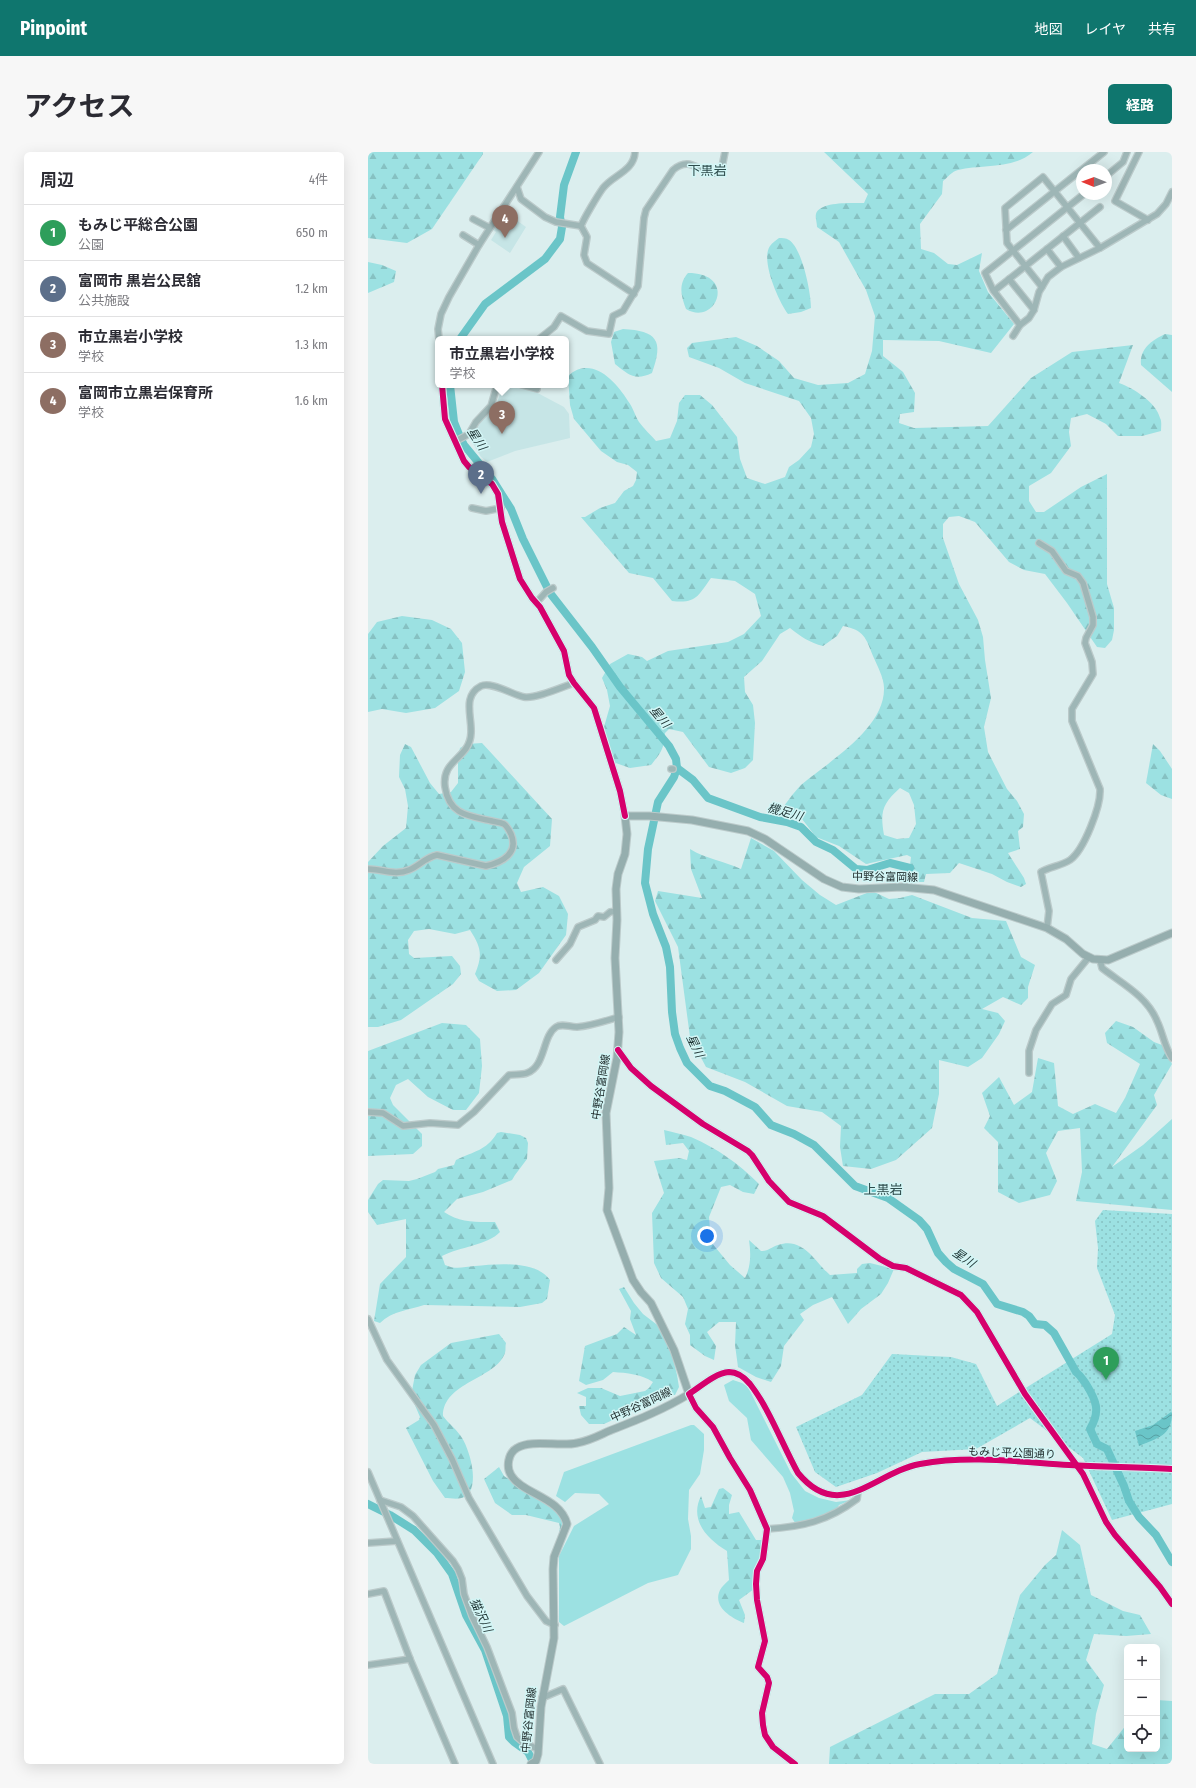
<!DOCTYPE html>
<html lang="ja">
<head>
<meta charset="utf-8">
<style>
	body { margin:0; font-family:"Fira Sans Condensed","Noto Sans JP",sans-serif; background:#f7f7f7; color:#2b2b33 }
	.controls { position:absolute; right:12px; bottom:12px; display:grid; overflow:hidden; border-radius:6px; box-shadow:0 4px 16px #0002 }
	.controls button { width:36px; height:36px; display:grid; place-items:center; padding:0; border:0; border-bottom:1px solid #e1e1e2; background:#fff; color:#2b2b33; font:20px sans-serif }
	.compass { position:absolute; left:708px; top:12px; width:36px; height:36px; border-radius:50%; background:#fff; box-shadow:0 4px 16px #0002; rotate:271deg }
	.you { position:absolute; left:339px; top:1084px; width:14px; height:14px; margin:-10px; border:3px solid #fff; border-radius:50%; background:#1a73e8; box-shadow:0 0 0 6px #1a73e833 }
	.badge { display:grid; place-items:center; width:26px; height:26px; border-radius:50%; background:#0f766e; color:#fff; font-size:13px; font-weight:700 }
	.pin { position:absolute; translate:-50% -33px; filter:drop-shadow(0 1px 2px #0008) }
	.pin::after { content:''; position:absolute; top:21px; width:14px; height:12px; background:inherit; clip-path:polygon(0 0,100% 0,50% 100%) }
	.popup { position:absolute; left:67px; top:184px; width:134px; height:52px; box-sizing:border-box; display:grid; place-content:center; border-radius:6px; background:#fff; filter:drop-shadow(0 1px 3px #0005); font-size:13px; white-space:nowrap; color:#7c7c81 }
	.popup b { font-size:15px; color:#2b2b33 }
	.popup::after { content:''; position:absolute; left:50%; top:100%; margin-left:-8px; border:8px solid transparent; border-top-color:#fff }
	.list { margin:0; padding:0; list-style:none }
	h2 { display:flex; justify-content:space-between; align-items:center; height:52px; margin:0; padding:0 16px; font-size:17px }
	h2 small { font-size:13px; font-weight:400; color:#7c7c81 }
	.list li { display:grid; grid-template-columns:26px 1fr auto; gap:12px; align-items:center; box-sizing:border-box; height:56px; padding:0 16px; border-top:1px solid #e1e1e2 }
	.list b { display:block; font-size:15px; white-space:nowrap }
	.list p { margin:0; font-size:13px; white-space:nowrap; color:#7c7c81 }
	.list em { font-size:13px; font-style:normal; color:#7c7c81 }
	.icon { flex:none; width:22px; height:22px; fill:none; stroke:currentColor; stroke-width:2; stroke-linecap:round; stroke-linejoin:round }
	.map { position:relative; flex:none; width:804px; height:1612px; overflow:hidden; border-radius:6px }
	header { display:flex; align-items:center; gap:24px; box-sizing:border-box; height:56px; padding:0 20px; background:#0f766e; color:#fff }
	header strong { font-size:19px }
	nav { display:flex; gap:22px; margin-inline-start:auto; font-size:14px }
	.intro { display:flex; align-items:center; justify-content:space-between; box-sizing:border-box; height:96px; padding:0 24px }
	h1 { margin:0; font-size:28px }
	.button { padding:10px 18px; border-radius:6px; background:#0f766e; color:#fff; font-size:14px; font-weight:700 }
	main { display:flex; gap:24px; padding:0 24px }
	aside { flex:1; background:#fff; border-radius:6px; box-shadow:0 4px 16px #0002 }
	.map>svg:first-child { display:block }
</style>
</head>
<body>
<header>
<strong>Pinpoint</strong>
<nav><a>地図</a><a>レイヤ</a><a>共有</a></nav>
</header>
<div class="intro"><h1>アクセス</h1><a class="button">経路</a></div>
<main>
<aside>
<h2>周辺<small>4件</small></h2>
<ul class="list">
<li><span class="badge" style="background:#2e9e5b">1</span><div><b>もみじ平総合公園</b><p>公園</p></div><em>650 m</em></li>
<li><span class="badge" style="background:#5c6f8a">2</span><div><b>富岡市 黒岩公民舘</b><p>公共施設</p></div><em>1.2 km</em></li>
<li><span class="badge" style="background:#8d6e63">3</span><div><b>市立黒岩小学校</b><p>学校</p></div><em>1.3 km</em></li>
<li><span class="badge" style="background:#8d6e63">4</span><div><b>富岡市立黒岩保育所</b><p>学校</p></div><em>1.6 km</em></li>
</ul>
</aside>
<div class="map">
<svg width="804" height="1612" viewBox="0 0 804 1612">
	<defs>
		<pattern id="forest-firs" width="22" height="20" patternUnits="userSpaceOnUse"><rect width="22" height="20" fill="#9ce1e2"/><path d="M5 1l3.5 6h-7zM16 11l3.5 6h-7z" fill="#86c1c2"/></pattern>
		<pattern id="park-dots" width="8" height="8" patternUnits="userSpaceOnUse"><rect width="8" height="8" fill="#9ce1e2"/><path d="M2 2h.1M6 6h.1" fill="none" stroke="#86c1c2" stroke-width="1.8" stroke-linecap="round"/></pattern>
		<pattern id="water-waves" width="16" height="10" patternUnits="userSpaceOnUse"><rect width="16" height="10" fill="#6ac5c8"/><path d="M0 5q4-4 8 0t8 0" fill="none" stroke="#57a0a3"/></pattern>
	</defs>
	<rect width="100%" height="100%" fill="#dbeeee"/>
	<g fill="#c6e5e6">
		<polygon points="144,65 158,75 142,101 123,88 128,80 124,77 130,68 135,71"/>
		<polygon points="135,234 164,238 196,255 201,262 202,286 147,299 119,310 113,305 103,288 107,277 120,259 127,256"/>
	</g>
	<g fill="#9ce1e2">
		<polygon points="365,1228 374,1231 380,1235 423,1321 437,1339 451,1346 468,1350 483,1348 471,1353 467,1360 429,1374 424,1366 426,1359 422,1341 415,1325 383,1288 379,1266 361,1249 356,1233"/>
		<polygon points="323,1273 326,1273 336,1282 336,1298 332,1322 321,1338 320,1367 323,1384 323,1397 310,1423 280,1431 196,1474 191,1470 191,1404 206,1374 241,1352 231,1342 207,1341 197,1350 188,1344 196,1320"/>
	</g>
	<g fill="url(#forest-firs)" fill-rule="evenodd">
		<polygon points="0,0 115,0 115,2 64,77 39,91 0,86"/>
		<path d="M456 0H665C644 18 614 12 590 18 584 19 579 26 575 29L574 42 552 72 553 97 566 101 580 112 589 113 614 101 611 119 620 140 646 172 623 201 571 189 515 188V204L535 220 547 241 546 260 532 262 531 271 546 276 620 274 663 226 704 200 765 193 751 231C765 236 788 250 792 266 794 269 793 275 793 279L774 284H750L738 272 719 262 703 266 701 280 703 294 683 321 661 334V349L668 360H676L713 335 739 322V432L746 456V478L744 488 737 496 729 495 699 451 677 422 656 418 641 410 607 370 591 364 581 365 575 372V386L591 432 610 468 615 485 617 508 623 546 616 575 620 600 639 637 649 649 656 662 655 675 650 679 652 697 640 701 656 726 658 732 653 735 639 730 624 722 591 711 582 721 558 722 556 730H540L543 705 539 703 498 712 471 694 448 685 434 667 410 662C417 653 425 641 433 633 460 610 517 577 516 536 516 526 509 513 505 504 498 486 496 478 475 474L469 484 455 494C442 491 432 484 422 476L412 482 394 509 376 525 377 540 385 553 387 571 385 608 377 616 363 621 341 615 315 580 301 577 297 581C296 597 293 601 283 613L262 616 242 609 236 596V575L242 554 239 538 234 526 242 512 260 502 274 505 279 509 300 499 360 490 376 482 393 464 387 442 367 429 343 426C330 444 328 452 304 449L285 426 261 421 213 365H217L232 356 247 351 256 339 265 334 268 328 269 320 260 313 249 310 233 299 206 267 202 253 200 224C223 203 247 228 260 249 265 255 267 264 271 270 276 277 283 283 288 289L302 286 309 269 311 251 317 243H332L344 253 369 285 372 307 379 326 397 332 417 325 421 315 431 308 443 295 446 282 443 266 431 249 377 231 351 216 321 205 319 196 324 191 368 185 389 194 411 209 426 226 450 233 480 231 497 222 504 199 507 164 498 138 471 90 449 75C449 71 447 65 448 62 451 49 485 51 496 51L500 42ZM532 636 541 641 546 653 548 672 541 686 529 687 516 683C512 660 514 652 532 636Z"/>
		<path d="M411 86C414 86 418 86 421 88 434 96 443 140 443 156L433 160 420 162C411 150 392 108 402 94 404 91 408 88 411 86Z"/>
		<polygon points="0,110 14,113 28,119 26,130 0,141"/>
		<path d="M320 121C370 121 348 175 318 157 313 144 310 132 320 121Z"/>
		<path d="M255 177C289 179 296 188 284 221 267 229 261 223 247 212L243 190 246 180Z"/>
		<path d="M797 182 804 183V240L773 213C771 197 784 188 797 182Z"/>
		<polygon points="34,464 64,468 83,477 94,491 97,520 91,539 67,556 38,561 14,557 0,560 0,482 9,470"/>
		<path d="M114 591 184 667 182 694 156 715 149 731 153 740 175 735 191 744 200 762 198 783 171 821 148 838 129 839 111 829 107 822C115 803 113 795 102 778L87 782 61 777 46 779 40 788 41 802 46 806 84 804 92 814 93 822 85 832 33 868 10 875H0V710L15 694 38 676 40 654 37 637 31 625 32 603 37 592 43 595 62 631 71 642 83 640 90 631V605L92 596 99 592Z"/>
		<polygon points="785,592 792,599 804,617 804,647 793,643 778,631"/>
		<path d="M383 686 406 699 434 728 452 743 468 753 504 739 521 747 532 746 544 743 604 766 638 769 653 805 667 813 660 835V846L653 853 635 845 614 857 630 861 637 869 631 882 614 906 600 915 571 908V942L564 976 528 1008 503 1017 475 1014 472 995 473 974 454 960 419 954 377 930 338 915 322 885 310 795 287 749 290 739 334 746 323 717 322 697C338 707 356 709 373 717Z"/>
		<polygon points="748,869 765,875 786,890 794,893 804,912 786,943 789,953 744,1015 775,993 804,967 804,1058 708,1049 714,1020 712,976 690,979 678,1001 689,1029 682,1043 651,1051 630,1040 630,990 616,976 622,964 614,941 631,925 646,953 664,940 670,906 686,911 690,954 705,962 727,952 748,961 757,946 772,912 739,891 737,881"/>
		<polygon points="74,871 98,873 112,887 114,914 111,941 98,958 85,958 60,945 40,927 28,933 22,946 25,953 54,982 54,994 45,1002 0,1004 0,899"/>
		<path d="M296 978C304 980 314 982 323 985 350 997 370 1011 391 1032L386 1042 375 1040 362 1033 353 1035 341 1065 343 1090 362 1113 377 1126C383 1115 383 1101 381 1088L393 1099C401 1099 403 1095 410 1093 435 1084 447 1110 462 1123L489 1121V1117L494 1112 502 1111 526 1117 520 1131 513 1142 493 1157 480 1172 464 1145 445 1153 432 1162 436 1168 416 1194 413 1214 403 1230 388 1225 370 1215 367 1193 368 1170H351L339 1180 348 1194 346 1208 337 1204 322 1193V1183L317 1172 320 1157 315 1145 293 1126 286 1111 284 1061 296 1041 286 1009 311 1006 319 1008 321 999 315 991 298 993Z"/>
		<path d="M133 980 152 983 158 986 160 991 159 1007 147 1023 144 1028 115 1040 89 1047 76 1060C92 1071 108 1070 127 1070L132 1080C120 1093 91 1095 74 1104L77 1113C88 1118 95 1115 107 1114 129 1112 168 1108 182 1128L179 1147 174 1151 152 1155 56 1153C41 1158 24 1159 12 1171L6 1169 12 1132 38 1105V1067L9 1073 0 1060V1048L10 1032 15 1028 41 1029 49 1027 67 1020 70 1017 86 1013 88 1008C106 999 118 999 129 981Z"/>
		<path d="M256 1135 266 1151 275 1162 292 1175 304 1203 309 1223 311 1235 307 1243 295 1242 285 1246 273 1255 236 1272H221L213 1263 211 1254H218V1245L209 1241 220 1236H233L252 1244 277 1239 281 1236 285 1230C273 1222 259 1221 245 1220L235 1228 218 1233 211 1229 217 1194 249 1182 256 1175 268 1183 262 1167 263 1159 251 1137Z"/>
		<path d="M131 1182 138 1191C137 1194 138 1198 137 1201 128 1227 75 1230 75 1264 80 1271 87 1276 92 1283 101 1294 114 1337 96 1345 91 1348 82 1346 77 1346L65 1329 38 1276 51 1268 52 1265 43 1244 47 1223 53 1213 83 1191Z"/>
		<polygon points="131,1315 136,1324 192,1362 196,1372 193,1380 191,1381 192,1375 191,1371 158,1363 144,1363 127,1351 116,1327"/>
		<path d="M355 1336 364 1343 361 1353V1362L371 1360 388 1388H394L395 1396 386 1437 371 1448 377 1463 376 1471C364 1466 344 1455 352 1438 354 1434 358 1431 361 1428L359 1399C339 1387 321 1368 333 1344L337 1356 343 1355 351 1337Z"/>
		<polygon points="694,1378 712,1393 723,1443 755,1459 772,1463 783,1482 758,1484 726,1482 718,1508 736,1533 728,1562 724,1592 739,1597 759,1572 759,1597 789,1597 789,1548 804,1549 804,1612 461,1612 462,1595 567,1542 601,1542 629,1522 652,1443 677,1413 688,1403"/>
	</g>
	<polygon fill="url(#park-dots)" points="735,1058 804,1062 804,1352 744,1368 715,1306 662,1266 608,1297 554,1300 509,1321 468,1335 447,1320 428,1275 494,1243 524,1202 583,1205 608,1212 629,1254 744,1182 747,1163 729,1116 730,1096 727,1069"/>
	<path fill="url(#water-waves)" d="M803 1260 804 1261C804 1284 789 1286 771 1294L767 1279 785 1273Z"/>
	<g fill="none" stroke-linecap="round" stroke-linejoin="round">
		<g stroke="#6ac5c8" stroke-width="8">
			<polyline points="92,187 117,152 177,107 192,87 194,75 192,65 196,33 208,0"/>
			<path d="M82 233 86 270 92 285 96 293 124 327 143 357 155 387 182 441 224 495 252 535 301 594 308 607 309 616 306 625 290 650 280 697 277 731 285 762 298 795 302 815 304 860 307 882 312 896 319 911 342 934 357 939 387 955 403 973 426 982 446 993 487 1034 520 1046 551 1068 559 1077 570 1101 578 1110 586 1117 615 1132 629 1152 655 1160 661 1164 667 1172 677 1173 686 1181 708 1220C713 1224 714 1227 718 1232 728 1248 733 1259 722 1277L729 1292 739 1297 756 1334 761 1349 771 1365 788 1383 804 1410"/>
			<polyline points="309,616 325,628 340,646 392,665 419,670 433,675 448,690 465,698 488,717 499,718 522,711 542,716"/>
			<polyline points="0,1352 22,1363 46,1378 69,1401 84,1422 98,1463 117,1498 139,1564 141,1585 146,1590 160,1600 166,1612"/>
		</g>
		<defs>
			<g id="minor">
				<polyline points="771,0 747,49 780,68"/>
				<polyline points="738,24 755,10 759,0"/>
				<polyline points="149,35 153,47 177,65 188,70 213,74"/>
				<polyline points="129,65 136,70"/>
				<polyline points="105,67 122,76"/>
				<polyline points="638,78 736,0"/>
				<polyline points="95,83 111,93"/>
				<polyline points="695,84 711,106"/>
				<polyline points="679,97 693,115"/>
				<polyline points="641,127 666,158"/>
				<polyline points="674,135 639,91 637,56 675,25 732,96"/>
				<polyline points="626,139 732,55"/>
				<path d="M266 142 219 111 216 103 219 85 213 74C216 66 230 43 235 36 245 23 266 19 267 0"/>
				<polyline points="652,173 625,138 617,121 716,42"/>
				<polyline points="645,184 652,173 661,166 666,158 671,140 680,125 693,115 732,96 789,62 798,52 804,40"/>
				<polyline points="71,187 70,177 73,162 81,145 111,93 171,0"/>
				<path d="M171 187 186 175 193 164 219 179 241 182 245 164 255 159 270 134 276 66 278 58 305 18C323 3 330 21 347 21L354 15 357 0"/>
				<polyline points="74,233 77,267 96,309 101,315 124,332 130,342 134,370 152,427 164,446 172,455 196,499 201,523 206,531 226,556 252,639 257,664"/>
				<polyline points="154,233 169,237"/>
				<polyline points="88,289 101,282 108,270 123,254 129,233"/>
				<polyline points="104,356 118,359 133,356"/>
				<path d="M671 391 684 399 698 419 710 424 715 431 725 465V473L718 486 717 491 724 510 725 522 704 557V569L732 637C733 654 716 698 702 708 693 714 681 715 673 720L681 759 679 776"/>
				<polyline points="168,451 178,440 185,436"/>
				<polyline points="303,617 305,617"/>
				<path d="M0 717C14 717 27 724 41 718 51 714 58 705 69 703L118 714C135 710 151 701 143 682 141 678 139 674 136 672 132 670 127 670 124 669 101 664 81 663 77 635 73 607 102 607 103 581 104 564 94 544 113 534 123 529 145 543 156 545 168 547 194 535 206 531"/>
				<polyline points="188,808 202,792 210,775 227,768 230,764 236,765 242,760 249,759"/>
				<path d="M732 808 734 816C753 831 779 844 789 869 795 881 796 894 804 906"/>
				<polyline points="250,898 263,916 283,934 335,972 380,999 384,1003 401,1029 421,1050 455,1064 512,1107 525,1114 538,1116 593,1143 609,1160 657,1242 715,1322 738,1370 747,1383 792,1435 804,1452"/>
				<polyline points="661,921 661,899 668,878 684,852 698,843 703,827 721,805"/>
				<path d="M0 960 15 961 35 974 62 971 90 973 106 960 141 923C147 922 154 923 159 921 178 914 174 884 188 875 194 871 201 875 209 875 223 874 237 869 251 865"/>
				<polyline points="0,1167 19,1208 66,1273 84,1307 101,1346 159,1444 178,1469 187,1473"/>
				<polyline points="0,1320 125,1612"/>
				<polyline points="12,1348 33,1355 45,1364 85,1409 90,1417 94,1427 96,1442 104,1464 119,1495 144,1561 146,1576 149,1585 156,1591 170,1597"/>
				<path d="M399 1377C434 1375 460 1369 489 1347L490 1340"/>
				<polyline points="0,1391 29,1389"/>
				<polyline points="0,1442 16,1439 42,1507 87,1612"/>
				<polyline points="0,1513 42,1507"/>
				<polyline points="174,1546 195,1537 232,1612"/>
				<path d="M427 1612 405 1595 397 1583 395 1573 394 1561 401 1531 399 1525 390 1515 397 1489 389 1448 388 1432 389 1419 395 1407 399 1377 382 1338 362 1306 345 1275 328 1256 321 1242C332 1235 347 1221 361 1220 369 1220 377 1226 382 1232 401 1256 415 1294 430 1321 472 1372 507 1320 552 1312 601 1303 652 1310 701 1313 735 1315 770 1315 804 1317"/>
			</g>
			<path id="major" d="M163 1612 168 1609 170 1602 173 1555 186 1486 185 1417 186 1405 199 1372C192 1345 154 1342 143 1323 138 1315 140 1301 149 1296 164 1287 192 1295 209 1291 221 1289 230 1284 241 1279 269 1268 295 1258 321 1242L306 1198 283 1151 273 1140 265 1128 239 1058 241 1036 238 961 249 906 251 880 247 806 249 768 248 737 250 722 257 702 259 682 257 664H281L324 668 380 679 397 687 456 727 474 735 491 737 534 735 566 738 679 776 698 787 715 802 725 807 740 808 804 781"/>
		</defs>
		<use href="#minor" stroke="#bbcaca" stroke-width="8"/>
		<use href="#major" stroke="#bbcaca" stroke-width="9"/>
		<use href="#minor" stroke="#9eb6b6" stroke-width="5.5"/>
		<use href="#major" stroke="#95aeae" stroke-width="7"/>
		<defs>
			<g id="cycleway">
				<polyline points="74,233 77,267 96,309 101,315 124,332 130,342 134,370 152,427 164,446 172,455 196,499 201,523 206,531 226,556 252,639 257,664"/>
				<polyline points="250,898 263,916 283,934 335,972 380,999 384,1003 401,1029 421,1050 455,1064 512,1107 525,1114 538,1116 593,1143 609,1160 657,1242 715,1322 738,1370 747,1383 792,1435 804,1452"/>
				<path d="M427 1612 405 1595 397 1583 395 1573 394 1561 401 1531 399 1525 390 1515 397 1489 389 1448 388 1432 389 1419 395 1407 399 1377 382 1338 362 1306 345 1275 328 1256 321 1242C332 1235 347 1221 361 1220 369 1220 377 1226 382 1232 401 1256 415 1294 430 1321 472 1372 507 1320 552 1312 601 1303 652 1310 701 1313 735 1315 770 1315 804 1317"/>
			</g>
		</defs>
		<use href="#cycleway" stroke="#d3f6f6" stroke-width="8"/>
		<use href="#cycleway" stroke="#d6006c" stroke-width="6"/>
	</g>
	<g text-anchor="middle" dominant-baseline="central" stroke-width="3" stroke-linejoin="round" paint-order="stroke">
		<g font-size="11" fill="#212e2e" stroke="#d3f6f6">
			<text transform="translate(517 725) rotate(1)">中野谷富岡線</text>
			<text transform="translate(233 935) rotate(-81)">中野谷富岡線</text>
			<text transform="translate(273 1253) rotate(-25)">中野谷富岡線</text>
			<text transform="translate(644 1301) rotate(2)">もみじ平公園通り</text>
			<text transform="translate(161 1568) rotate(-84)">中野谷富岡線</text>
		</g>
		<g font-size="12" font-style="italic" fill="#1e3333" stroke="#d3f6f6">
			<text transform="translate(109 287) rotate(57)">星川</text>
			<text transform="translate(292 565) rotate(50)">星川</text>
			<text transform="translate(417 660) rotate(16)">機足川</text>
			<text transform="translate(327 894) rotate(64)">星川</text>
			<text transform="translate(596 1106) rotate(34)">星川</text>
			<text transform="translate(113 1463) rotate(65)">猫沢川</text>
		</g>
		<g font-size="13" fill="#2d4b4b" stroke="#d3f6f6">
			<text x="339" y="18">下黒岩</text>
			<text x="515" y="1037">上黒岩</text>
		</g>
	</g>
</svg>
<div class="controls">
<button>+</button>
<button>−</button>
<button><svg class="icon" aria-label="locate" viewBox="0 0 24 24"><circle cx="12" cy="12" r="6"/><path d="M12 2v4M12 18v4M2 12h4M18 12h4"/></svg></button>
</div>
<svg class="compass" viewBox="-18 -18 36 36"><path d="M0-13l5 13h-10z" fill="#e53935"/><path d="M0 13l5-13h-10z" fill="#7c7c81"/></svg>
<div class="you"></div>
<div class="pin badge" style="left:738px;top:1228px;background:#2e9e5b">1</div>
<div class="pin badge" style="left:113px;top:342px;background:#5c6f8a">2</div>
<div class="pin badge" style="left:134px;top:282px;background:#8d6e63">3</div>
<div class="popup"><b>市立黒岩小学校</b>学校</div>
<div class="pin badge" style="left:137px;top:86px;background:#8d6e63">4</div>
</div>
</main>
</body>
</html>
